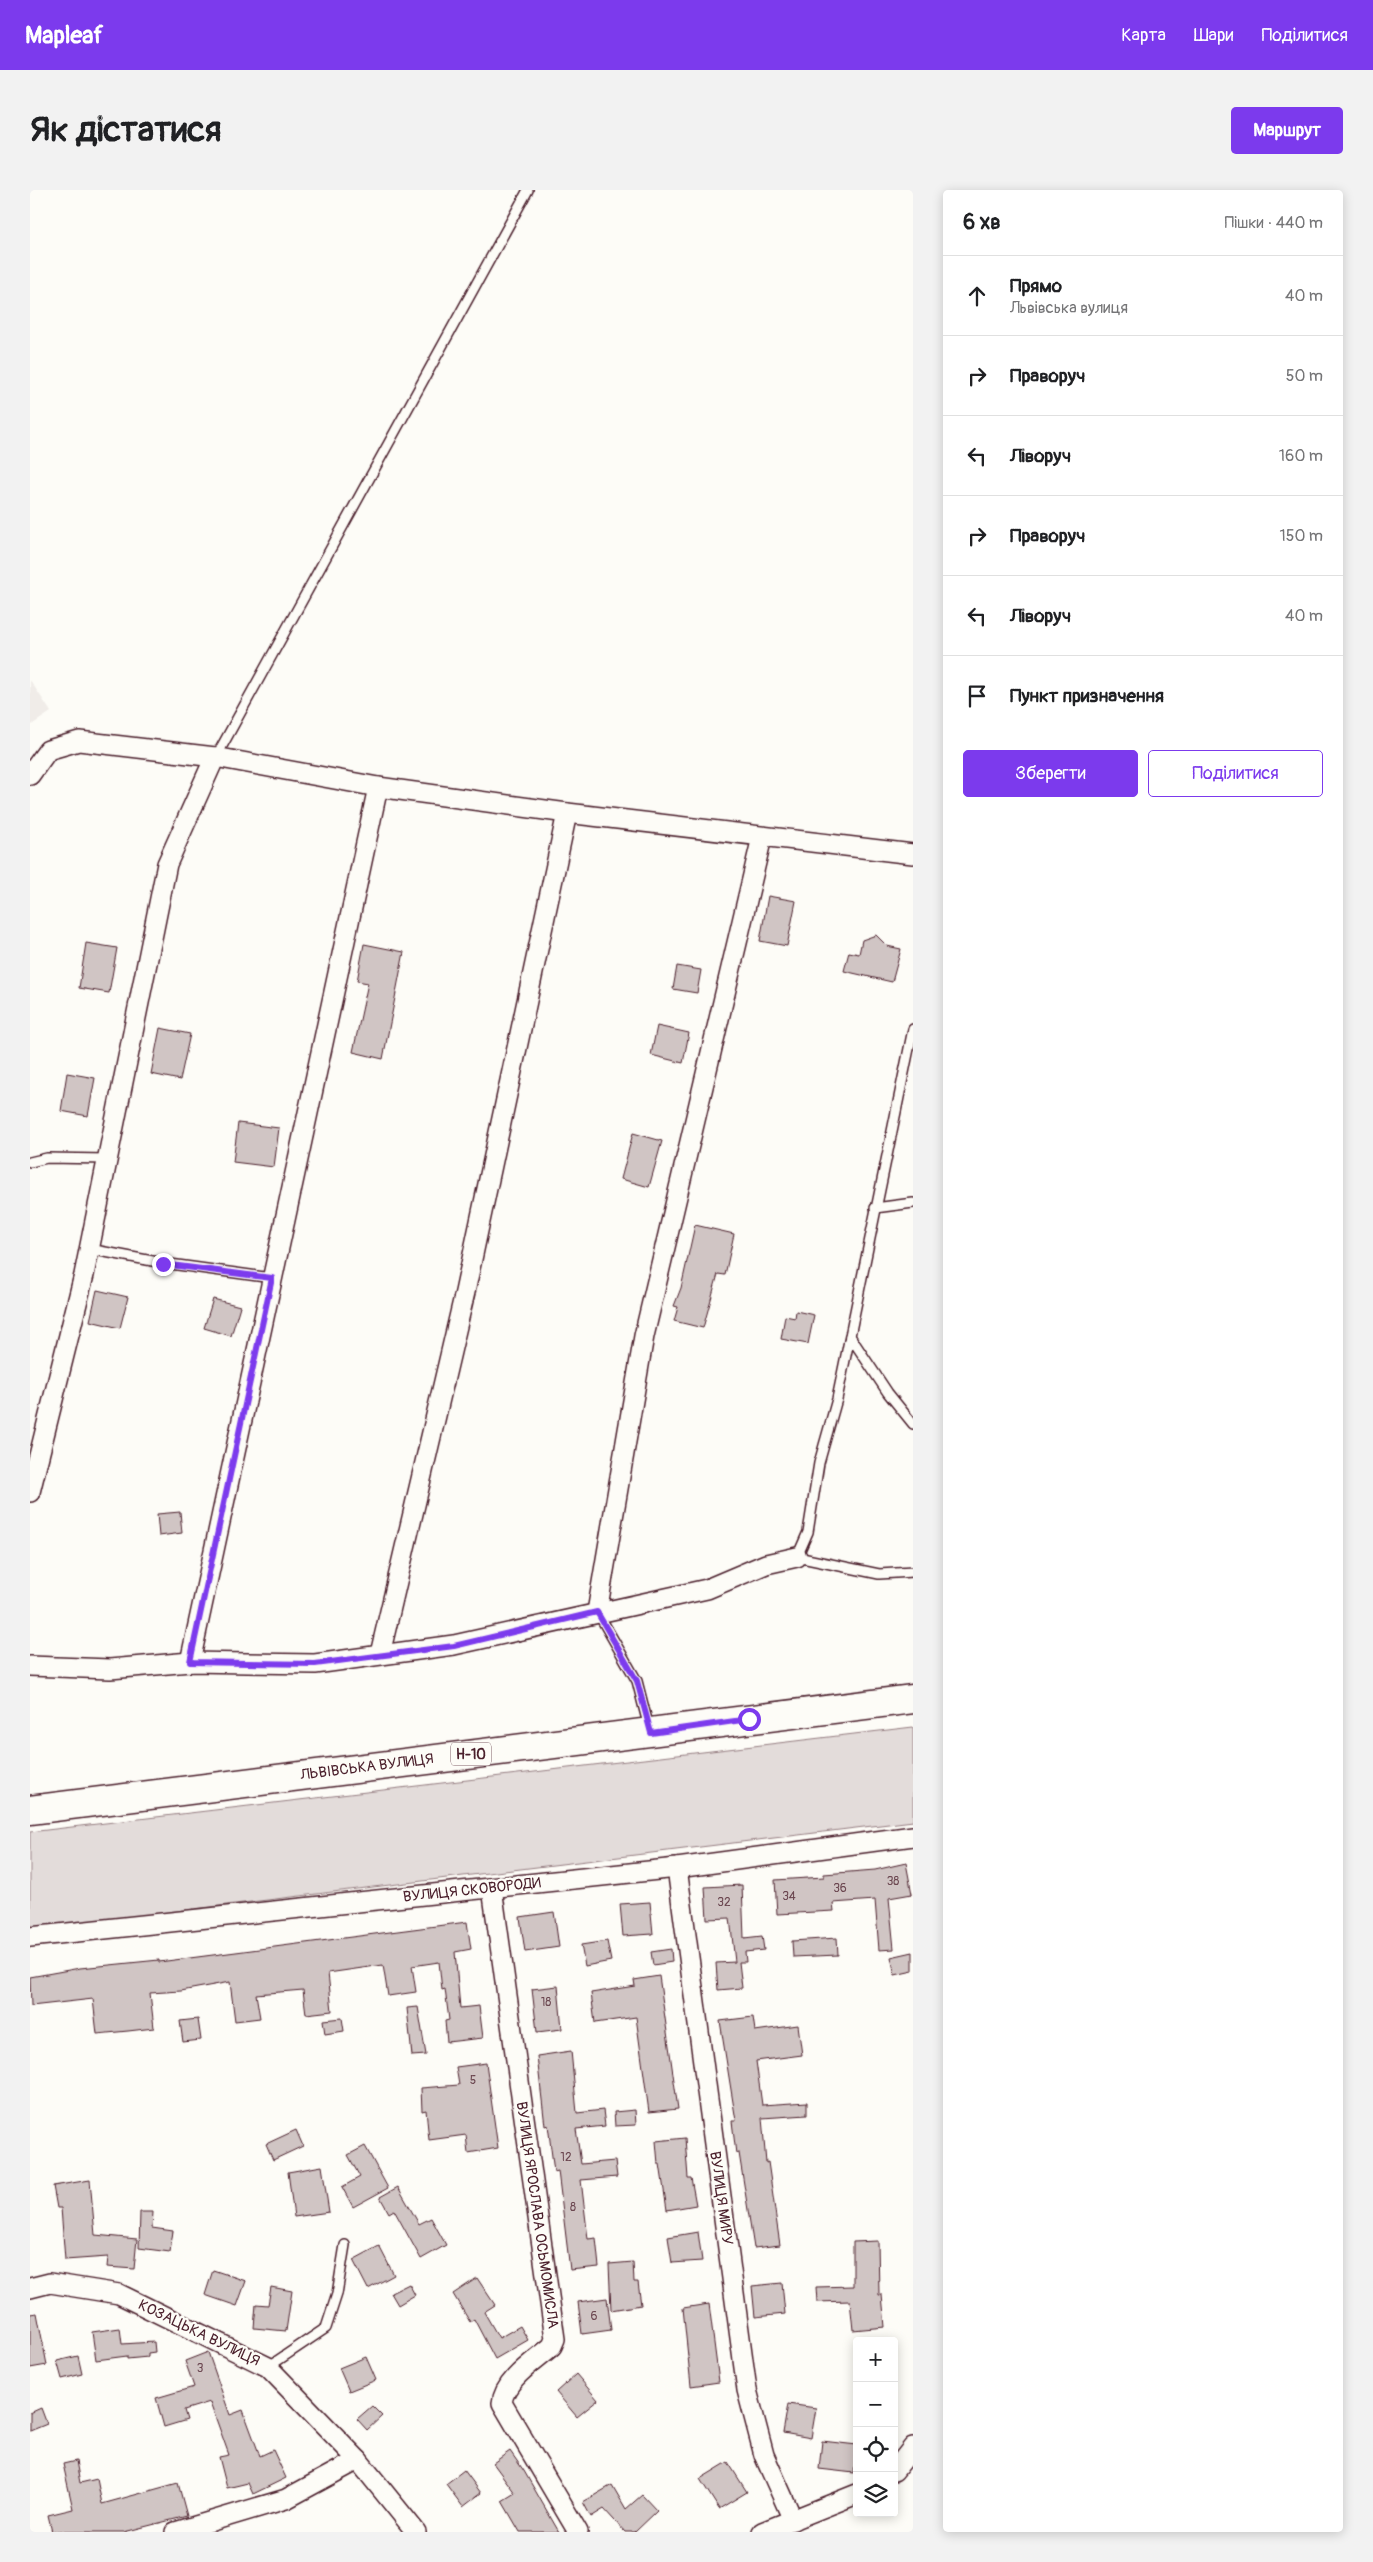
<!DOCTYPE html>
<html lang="uk">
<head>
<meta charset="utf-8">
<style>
	body { margin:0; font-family:Pangolin,sans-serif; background:#f2f2f2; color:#202124 }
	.controls { position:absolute; right:15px; bottom:15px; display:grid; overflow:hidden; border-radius:5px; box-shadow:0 2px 12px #0003 }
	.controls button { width:45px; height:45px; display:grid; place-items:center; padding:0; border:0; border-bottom:1px solid #e0e0e0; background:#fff; color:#202124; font:25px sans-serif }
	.stop { position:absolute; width:15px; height:15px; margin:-11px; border:4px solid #7c3aed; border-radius:50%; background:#fff }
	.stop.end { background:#7c3aed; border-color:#fff; box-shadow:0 1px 5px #0008 }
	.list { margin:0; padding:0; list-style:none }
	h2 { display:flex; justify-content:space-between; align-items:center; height:65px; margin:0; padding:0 20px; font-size:21px }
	h2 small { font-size:16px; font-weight:400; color:#757577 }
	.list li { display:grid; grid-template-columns:32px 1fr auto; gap:15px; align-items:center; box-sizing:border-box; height:80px; padding:0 20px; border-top:1px solid #e0e0e0 }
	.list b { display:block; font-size:19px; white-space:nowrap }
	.list p { margin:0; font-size:16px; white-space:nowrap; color:#757577 }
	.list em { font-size:16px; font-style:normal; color:#757577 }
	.actions { display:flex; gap:10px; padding:15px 20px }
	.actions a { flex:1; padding:11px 0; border:1px solid #7c3aed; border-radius:5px; text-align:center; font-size:18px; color:#7c3aed }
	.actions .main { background:#7c3aed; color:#fff }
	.icon { flex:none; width:28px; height:28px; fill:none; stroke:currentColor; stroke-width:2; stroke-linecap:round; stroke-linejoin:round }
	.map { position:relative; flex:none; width:883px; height:2342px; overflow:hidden; border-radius:5px }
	header { display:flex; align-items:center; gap:30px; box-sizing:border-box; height:70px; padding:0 25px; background:#7c3aed; color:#fff }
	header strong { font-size:24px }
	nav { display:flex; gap:28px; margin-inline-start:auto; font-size:18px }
	.intro { display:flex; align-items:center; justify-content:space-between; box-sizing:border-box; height:120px; padding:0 30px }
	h1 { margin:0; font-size:35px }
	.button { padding:12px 22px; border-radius:5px; background:#7c3aed; color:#fff; font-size:18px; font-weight:700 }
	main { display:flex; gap:30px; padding:0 30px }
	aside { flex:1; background:#fff; border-radius:5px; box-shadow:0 2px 12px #0003 }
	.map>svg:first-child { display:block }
</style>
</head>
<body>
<header>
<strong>Mapleaf</strong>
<nav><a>Карта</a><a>Шари</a><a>Поділитися</a></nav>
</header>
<div class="intro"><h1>Як дістатися</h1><a class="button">Маршрут</a></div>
<main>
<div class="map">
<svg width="883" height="2342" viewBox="0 0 883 2342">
	<rect width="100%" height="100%" fill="#fdfcf7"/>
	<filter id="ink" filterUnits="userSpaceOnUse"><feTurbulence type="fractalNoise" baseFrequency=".02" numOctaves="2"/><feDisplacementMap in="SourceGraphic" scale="10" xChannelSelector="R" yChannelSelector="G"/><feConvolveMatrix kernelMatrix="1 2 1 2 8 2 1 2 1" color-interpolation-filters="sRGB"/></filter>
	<g filter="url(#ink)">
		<polygon fill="#f0ece8" points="0,490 21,522 0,536"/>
		<polygon fill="#e3dcda" stroke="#967e82" points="883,1537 883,1631 0,1739 0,1642"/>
		<g fill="#d0c5c4" stroke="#4a1f2b">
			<polygon points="738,706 766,711 757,756 730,751"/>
			<polygon points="846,745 857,756 871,759 862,792 814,781 819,762 829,764 832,750"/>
			<polygon points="56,753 87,758 79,803 49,798"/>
			<polygon points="334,754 374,762 353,869 323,862 338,793 327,791"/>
			<polygon points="647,776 671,780 667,803 643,799"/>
			<polygon points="627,836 659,843 653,873 621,865"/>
			<polygon points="130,838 160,844 150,890 121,884"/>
			<polygon points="37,883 65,888 58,926 31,921"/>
			<polygon points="208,933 249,938 244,977 203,972"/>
			<polygon points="603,943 632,951 619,997 591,989"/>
			<polygon points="665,1035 704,1044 695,1085 688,1084 673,1138 644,1131 648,1117 644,1116 651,1098"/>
			<polygon points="67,1100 98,1107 90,1138 60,1131"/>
			<polygon points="183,1109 210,1116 201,1146 174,1138"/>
			<polygon points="766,1121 784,1125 778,1154 751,1149 755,1126 765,1128"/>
			<polygon points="150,1322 152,1343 129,1346 127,1324"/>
			<polygon points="876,1673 882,1704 859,1708 864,1759 849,1760 845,1710 803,1713 804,1721 747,1724 745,1690 794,1687 794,1684 845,1680"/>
			<polygon points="712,1695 714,1748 732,1746 734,1760 715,1762 716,1772 709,1772 712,1798 688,1800 686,1773 705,1772 700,1728 677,1729 675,1697"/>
			<polygon points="620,1712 623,1744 593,1746 590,1714"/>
			<polygon points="524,1722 529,1757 495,1762 490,1727"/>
			<polygon points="437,1732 441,1759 425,1762 430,1818 449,1816 453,1848 417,1852 415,1831 419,1830 415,1799 412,1800 409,1772 382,1776 386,1802 358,1806 353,1775 298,1783 302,1821 276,1824 273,1800 226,1804 230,1828 205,1831 200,1792 151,1801 120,1803 124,1838 98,1841 67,1844 63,1809 1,1816 0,1787 50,1778 129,1770 129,1772"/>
			<polygon points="807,1748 808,1765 763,1767 762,1751"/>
			<polygon points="577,1751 581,1771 555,1776 551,1755"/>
			<polygon points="641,1759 642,1772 623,1775 621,1762"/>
			<polygon points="883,1762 883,1781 865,1785 861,1767"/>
			<polygon points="629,1786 648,1919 619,1922 606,1827 565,1833 561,1803 605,1796 604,1790"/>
			<polygon points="528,1796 532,1839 507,1842 502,1799"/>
			<polygon points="388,1817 396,1865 382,1866 377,1818"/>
			<polygon points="723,1827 725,1841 768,1835 772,1865 726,1871 732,1915 777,1912 777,1925 732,1928 736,1973 738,1972 750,2055 724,2058 709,1963 706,1964 702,1931 706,1931 690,1831"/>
			<polygon points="312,1828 314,1841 295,1844 293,1830"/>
			<polygon points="168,1829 171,1850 153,1852 150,1831"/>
			<polygon points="541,1861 547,1923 573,1920 575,1936 546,1939 551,1974 585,1971 587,1987 551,1990 558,2049 566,2048 569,2077 540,2080 528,1981 524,1982 518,1935 515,1936 507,1866"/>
			<polygon points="456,1873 468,1958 438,1963 436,1945 399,1950 396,1920 392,1921 391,1898 429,1895 426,1877"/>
			<polygon points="605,1920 606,1935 585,1936 584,1922"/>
			<polygon points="266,1940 273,1956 243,1970 236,1954"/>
			<polygon points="655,1948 658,1988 661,1988 666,2015 637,2020 630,1974 628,1974 626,1951"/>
			<polygon points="335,1956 358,1998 323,2017 312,1997 330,1987 318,1965"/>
			<polygon points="292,1976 299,2022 264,2027 258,1982"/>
			<polygon points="60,1990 65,2045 107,2049 104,2079 77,2077 78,2067 35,2070 31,2018 27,2018 23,1996"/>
			<polygon points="368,1997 389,2034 401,2028 416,2055 391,2069 364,2020 359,2023 350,2007"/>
			<polygon points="110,2022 123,2022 122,2038 143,2041 140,2062 109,2058"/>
			<polygon points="668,2042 672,2071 642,2073 638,2047"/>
			<polygon points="848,2051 849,2105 852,2105 855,2137 823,2140 820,2111 787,2112 786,2097 823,2096 823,2052"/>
			<polygon points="349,2056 364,2085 338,2099 323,2070"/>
			<polygon points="603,2072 604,2092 608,2092 611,2115 581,2120 579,2074"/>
			<polygon points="183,2080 216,2091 207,2116 175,2105"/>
			<polygon points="447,2088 465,2115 454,2122 469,2148 490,2136 498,2150 465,2169 444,2129 440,2132 423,2104"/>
			<polygon points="752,2093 755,2124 725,2127 722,2096"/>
			<polygon points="379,2094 385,2105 368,2115 361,2103"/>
			<polygon points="241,2097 262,2101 256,2141 224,2138 226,2114 238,2115"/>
			<polygon points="577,2108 581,2140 552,2144 548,2112"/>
			<polygon points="679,2114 689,2192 661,2196 653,2118"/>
			<polygon points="7,2123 17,2175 0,2178 0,2124"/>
			<polygon points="90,2138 92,2154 124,2152 125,2162 118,2163 118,2167 97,2169 97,2166 66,2170 62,2142"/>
			<polygon points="178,2162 200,2225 213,2220 230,2266 243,2260 256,2288 223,2304 218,2293 197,2298 189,2267 199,2265 180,2212 154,2220 157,2230 134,2237 126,2208 164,2197 155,2171"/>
			<polygon points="48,2166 52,2184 32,2189 27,2171"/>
			<polygon points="336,2167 346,2190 319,2201 309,2178"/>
			<polygon points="546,2184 568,2210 547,2227 526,2202"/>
			<polygon points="758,2214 786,2218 781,2248 753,2243"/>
			<polygon points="342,2216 352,2226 337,2240 327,2229"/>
			<polygon points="11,2218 17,2234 0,2241 0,2223"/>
			<polygon points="792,2251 827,2255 824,2283 789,2279"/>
			<polygon points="480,2261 494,2281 529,2342 490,2342 472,2311 485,2303 463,2273"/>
			<polygon points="46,2271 50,2293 67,2289 72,2314 148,2293 157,2326 94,2342 22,2342 18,2325 43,2319 33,2274"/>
			<polygon points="698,2272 717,2302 689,2319 670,2289"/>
			<polygon points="434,2280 451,2303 433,2317 416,2294"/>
			<polygon points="582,2295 596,2319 612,2305 627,2321 605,2342 595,2342 574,2319 561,2327 553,2312"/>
		</g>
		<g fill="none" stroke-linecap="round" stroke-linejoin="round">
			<defs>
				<g id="service">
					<polyline points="186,567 498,0"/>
					<polyline points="883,839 807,1209 789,1273 778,1342 767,1367 849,1384 883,1382"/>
					<polyline points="0,972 17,968 77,969"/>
					<polyline points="845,1018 883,1013"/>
					<polyline points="59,1059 133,1073 242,1088"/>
					<polyline points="820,1146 858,1203 883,1234"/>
					<polyline points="568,1423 607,1491 619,1538"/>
					<polyline points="238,2177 296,2138 307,2104 315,2055"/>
				</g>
				<g id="minor">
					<polyline points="0,585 18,560 49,551 185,567 348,597 537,623 883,664"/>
					<polyline points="0,1302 54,1085 137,674 185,567"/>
					<polyline points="567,1422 614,1146 732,647"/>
					<polyline points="350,1464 435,1102 537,623"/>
					<polyline points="160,1472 348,597"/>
					<polyline points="0,1476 80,1479 160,1472 285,1474 424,1455 677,1399 736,1374 767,1367"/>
					<polyline points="647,1678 717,2200 734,2265 763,2330"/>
					<path d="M462 1698 525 2149 522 2156C505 2171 474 2190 472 2213L548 2342"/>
					<polyline points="0,1747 647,1678 883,1646"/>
					<polyline points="0,2098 20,2093 89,2104 238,2177 328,2270 386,2342"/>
					<polyline points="864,2281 883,2257"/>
					<polyline points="145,2342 256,2309 328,2270"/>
					<polyline points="732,2342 827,2304"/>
				</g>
				<polyline id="primary" points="0,1620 883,1509"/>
			</defs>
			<use href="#service" stroke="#4a1f2b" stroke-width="12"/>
			<use href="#minor" stroke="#4a1f2b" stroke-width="22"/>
			<use href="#primary" stroke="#4a1f2b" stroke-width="31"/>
			<use href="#service" stroke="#fdfcf7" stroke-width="9"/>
			<use href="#minor" stroke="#fdfcf7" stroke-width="19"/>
			<use href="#primary" stroke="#fdfcf7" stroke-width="28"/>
		</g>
	</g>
	<g fill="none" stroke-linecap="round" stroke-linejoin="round" filter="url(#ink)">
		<polyline stroke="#7c3aed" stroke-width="6" points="133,1074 242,1088 160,1472 285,1474 424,1456 567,1422 607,1491 621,1543 719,1529"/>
	</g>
	<g text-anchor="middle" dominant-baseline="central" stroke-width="4.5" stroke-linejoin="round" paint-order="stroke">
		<g font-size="12" fill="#6c4851">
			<text x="863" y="1691">38</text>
			<text x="810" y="1698">36</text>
			<text x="759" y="1706">34</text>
			<text x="694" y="1712">32</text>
			<text x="516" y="1812">18</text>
			<text x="443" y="1890">5</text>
			<text x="536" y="1967">12</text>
			<text x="543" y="2017">8</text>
			<text x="564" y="2126">6</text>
			<text x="170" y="2178">3</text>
		</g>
		<rect fill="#fdfcf7" stroke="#806168" stroke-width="1" x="421" y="1552.5" width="40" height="23" rx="4"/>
		<g font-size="14" font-weight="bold" fill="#4a1f2b">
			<text x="441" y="1564">Н-10</text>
		</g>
		<g font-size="15" fill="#4a1f2b" stroke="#fdfcf7">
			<text transform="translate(337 1577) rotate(-7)">ЛЬВІВСЬКА ВУЛИЦЯ</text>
			<text transform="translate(442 1700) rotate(-6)">ВУЛИЦЯ СКОВОРОДИ</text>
			<text transform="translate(691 2008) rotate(82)">ВУЛИЦЯ МИРУ</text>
			<text transform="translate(507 2025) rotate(82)">ВУЛИЦЯ ЯРОСЛАВА ОСЬМОМИСЛА</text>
			<text transform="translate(169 2143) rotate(26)">КОЗАЦЬКА ВУЛИЦЯ</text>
		</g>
	</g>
</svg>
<div class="controls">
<button>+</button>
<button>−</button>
<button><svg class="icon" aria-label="locate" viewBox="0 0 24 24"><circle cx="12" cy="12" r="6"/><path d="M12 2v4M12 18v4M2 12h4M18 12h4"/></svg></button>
<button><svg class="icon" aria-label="layers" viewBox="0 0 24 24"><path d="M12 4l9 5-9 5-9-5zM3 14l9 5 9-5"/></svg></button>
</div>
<div class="stop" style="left:719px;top:1529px"></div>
<div class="stop end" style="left:133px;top:1074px"></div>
</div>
<aside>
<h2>6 хв<small>Пішки · 440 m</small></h2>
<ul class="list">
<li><svg class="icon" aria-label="ahead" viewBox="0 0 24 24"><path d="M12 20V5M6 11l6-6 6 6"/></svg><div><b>Прямо</b><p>Львівська вулиця</p></div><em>40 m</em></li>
<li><svg class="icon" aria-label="right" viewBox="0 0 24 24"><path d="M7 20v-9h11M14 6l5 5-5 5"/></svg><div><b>Праворуч</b></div><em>50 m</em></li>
<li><svg class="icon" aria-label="left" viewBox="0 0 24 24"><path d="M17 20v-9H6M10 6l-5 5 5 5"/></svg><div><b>Ліворуч</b></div><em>160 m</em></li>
<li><svg class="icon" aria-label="right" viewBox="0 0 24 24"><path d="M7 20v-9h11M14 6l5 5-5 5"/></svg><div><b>Праворуч</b></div><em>150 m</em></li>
<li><svg class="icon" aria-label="left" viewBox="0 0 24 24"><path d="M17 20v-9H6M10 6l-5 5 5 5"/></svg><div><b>Ліворуч</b></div><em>40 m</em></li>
<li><svg class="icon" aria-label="arrive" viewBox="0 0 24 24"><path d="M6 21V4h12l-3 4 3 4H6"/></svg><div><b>Пункт призначення</b></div></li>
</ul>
<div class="actions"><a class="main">Зберегти</a><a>Поділитися</a></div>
</aside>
</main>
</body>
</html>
